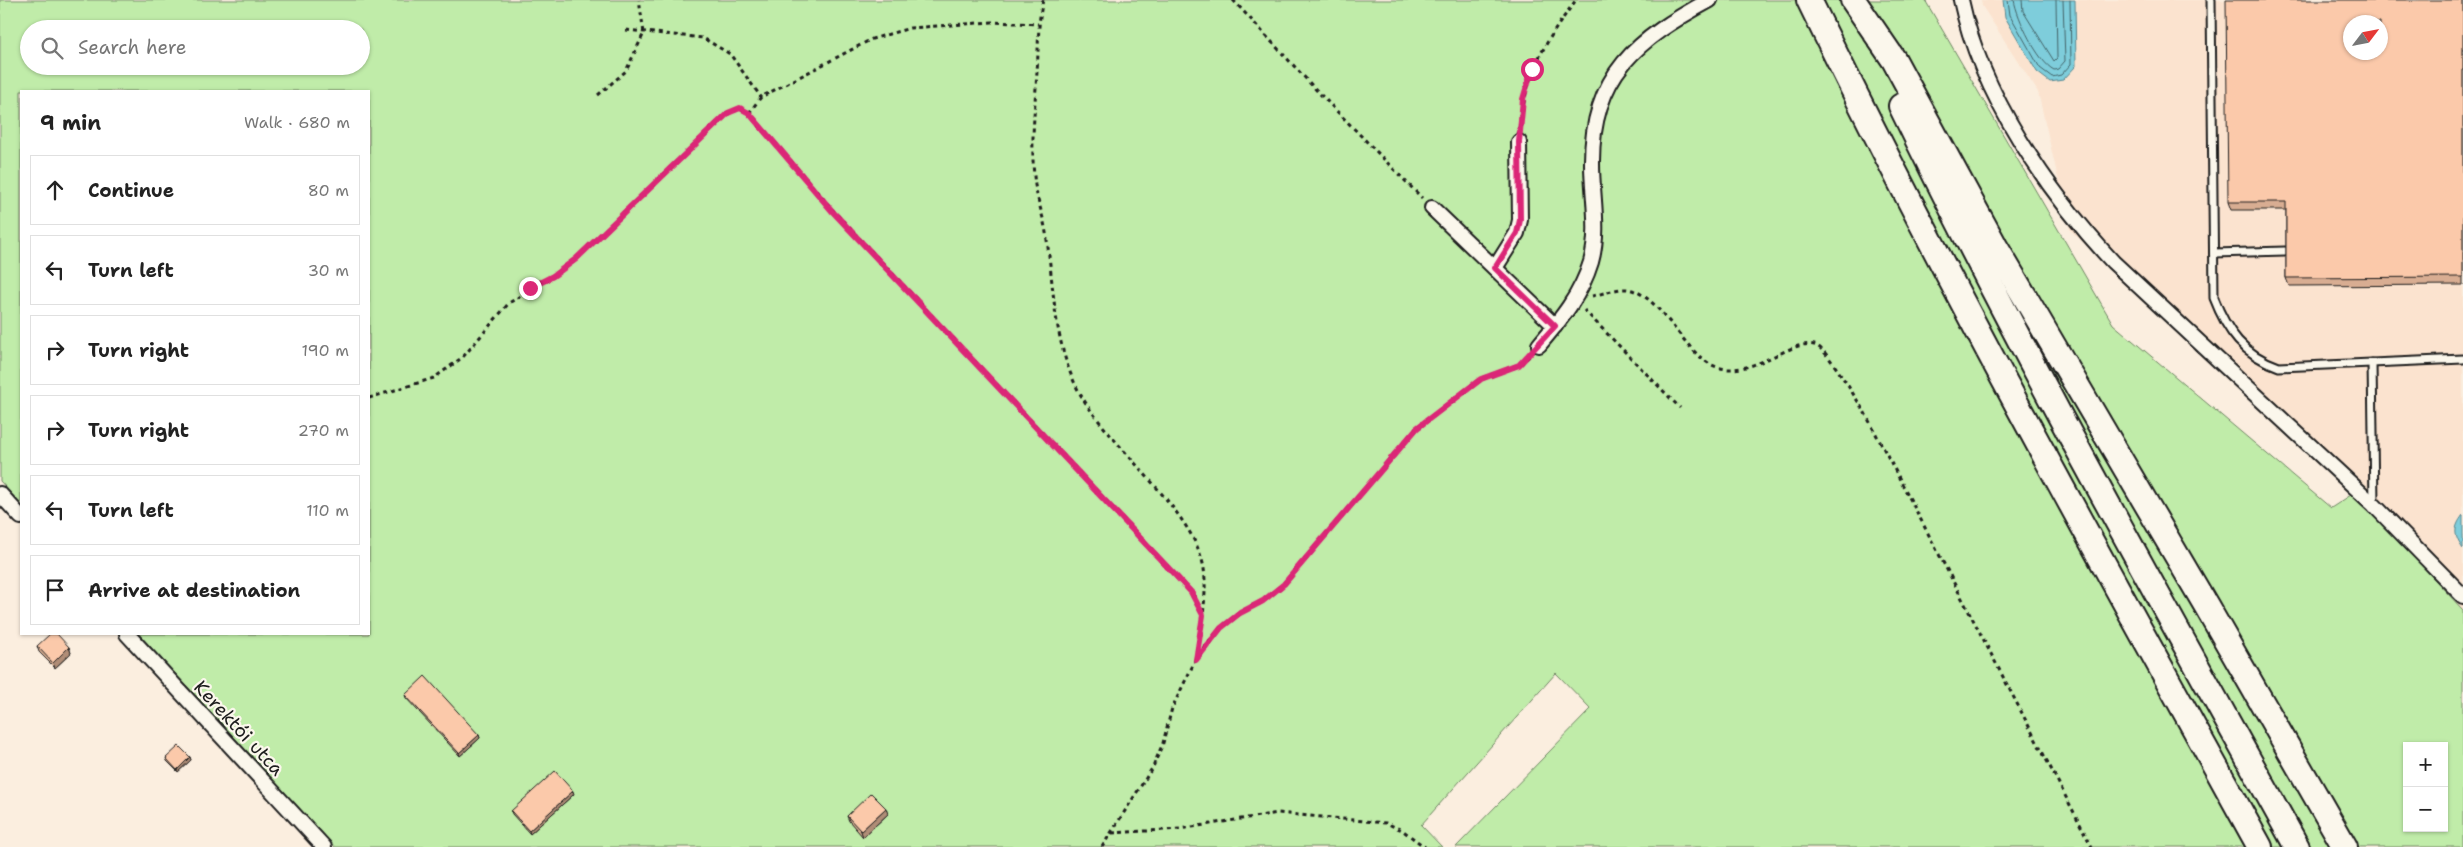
<!DOCTYPE html>
<html lang="en">
<head>
<meta charset="utf-8">
<style>
	body { margin:0; font-family:"Shantell Sans",sans-serif; background:#f6f6f6; color:#222 }
	.controls { position:absolute; right:15px; bottom:15px; display:grid; overflow:hidden; border-radius:0px; box-shadow:0 1px 4px #0004 }
	.controls button { width:45px; height:45px; display:grid; place-items:center; padding:0; border:0; border-bottom:1px solid #e0e0e0; background:#fff; color:#222; font:25px sans-serif }
	.compass { position:absolute; left:2343px; top:15px; width:45px; height:45px; border-radius:50%; background:#fff; box-shadow:0 1px 4px #0004; rotate:58deg }
	.stop { position:absolute; width:15px; height:15px; margin:-11px; border:4px solid #db2777; border-radius:50%; background:#fff }
	.stop.end { background:#db2777; border-color:#fff; box-shadow:0 1px 5px #0008 }
	.list { margin:0; padding:0; list-style:none }
	h2 { display:flex; justify-content:space-between; align-items:center; height:65px; margin:0; padding:0 20px; font-size:21px }
	h2 small { font-size:16px; font-weight:400; color:#767676 }
	.list li { display:grid; grid-template-columns:32px 1fr auto; gap:15px; align-items:center; box-sizing:border-box; height:70px; margin:0 10px 10px; padding:0 10px; border:1px solid #e0e0e0; border-radius:0px }
	.list b { display:block; font-size:19px; white-space:nowrap }
	.list em { font-size:16px; font-style:normal; color:#767676 }
	.icon { flex:none; width:28px; height:28px; fill:none; stroke:currentColor; stroke-width:2; stroke-linecap:round; stroke-linejoin:round }
	.map { position:relative; flex:none; width:2463px; height:847px; overflow:hidden }
	.search { position:absolute; background:#fff; box-shadow:0 1px 4px #0004; left:20px; top:20px; width:350px; height:55px; display:flex; align-items:center; gap:12px; box-sizing:border-box; padding:0 18px; border-radius:28px; color:#767676; font-size:19px }
	.panel { position:absolute; background:#fff; box-shadow:0 1px 4px #0004; left:20px; top:90px; width:350px; height:545px; border-radius:0px }
	.map>svg:first-child { display:block }
</style>
</head>
<body>
<div class="map">
<svg width="2463" height="847" viewBox="0 0 2463 847">
	<rect width="100%" height="100%" fill="#fbeedf"/>
	<filter id="ink" filterUnits="userSpaceOnUse"><feTurbulence type="fractalNoise" baseFrequency=".02" numOctaves="2"/><feDisplacementMap in="SourceGraphic" scale="10" xChannelSelector="R" yChannelSelector="G"/><feConvolveMatrix kernelMatrix="1 2 1 2 8 2 1 2 1" color-interpolation-filters="sRGB"/></filter>
	<g filter="url(#ink)">
		<path fill="#fbe3cf" fill-rule="evenodd" d="M1981 0H2463V610L2354 493 2070 230 2038 92 1982 6ZM2350 22H2380V52H2350Z"/>
		<path fill="#c0eca9" stroke="#6e8462" fill-rule="evenodd" d="M0 0H1925L2113 324 2331 508 2354 493 2463 610V847H1456L1591 709 1556 673 1421 825 1442 847H335L139 634H369V91H21V504L0 481ZM29 29H361V66H29ZM2407 746H2444V828H2407Z"/>
		<g fill="#7ecddb" stroke="#57868f">
			<polygon points="2003,0 2075,0 2076,66 2063,80 2050,82 2037,72 2005,17"/>
			<path d="M2463 515V549C2454 536 2453 528 2463 515Z"/>
		</g>
		<g fill="none" stroke-linecap="round" stroke-linejoin="round">
			<g stroke="#436368" stroke-width="1">
				<polyline points="2008,0 2010,15 2040,68 2052,77 2061,75 2071,64 2070,0"/>
				<path d="M2014 0C2017 18 2038 62 2054 70L2058 69 2065 61 2063 0"/>
				<polyline points="2022,0 2023,11 2054,61 2057,58 2056,0"/>
			</g>
			<defs>
				<g id="service">
					<path d="M2211 0 2214 298C2227 332 2244 355 2279 367L2463 359"/>
					<polyline points="2214,253 2285,251"/>
					<polyline points="2372,363 2374,504"/>
				</g>
				<g id="minor">
					<path d="M1961 0C1981 95 2048 192 2113 262L2374 505 2463 596"/>
					<polyline points="1432,208 1555,326"/>
					<polyline points="1495,268 1517,233 1520,220 1519,142"/>
					<path d="M1539 345C1561 319 1581 295 1591 262 1600 230 1592 197 1592 164 1591 74 1638 39 1710 0"/>
					<polyline points="0,494 21,517"/>
					<polyline points="127,634 324,847"/>
				</g>
				<g id="trunk">
					<path d="M1809 0C1949 288 2105 567 2260 847"/>
					<polyline points="1853,0 1894,60 1995,246 2207,607 2345,847"/>
					<path d="M1901 106C2023 358 2162 602 2297 847"/>
				</g>
			</defs>
			<use href="#service" stroke="#1c1c1c" stroke-width="11"/>
			<use href="#minor" stroke="#1c1c1c" stroke-width="18"/>
			<use href="#trunk" stroke="#1c1c1c" stroke-width="28"/>
			<g stroke="#1c1c1c" stroke-width="3" stroke-dasharray="4 4" stroke-linecap="butt">
				<path d="M1043 0C1037 25 1039 46 1037 71 1035 109 1030 147 1035 185 1038 203 1045 221 1047 240 1054 290 1054 342 1077 388 1106 445 1195 510 1204 569 1208 599 1200 630 1196 659"/>
				<polyline points="1233,0 1319,93 1422,198"/>
				<polyline points="626,30 703,38 730,54 761,97"/>
				<polyline points="598,95 626,71 644,33 639,0"/>
				<polyline points="749,113 761,97 872,39 910,28 992,22 1038,24"/>
				<path d="M1520 128C1525 73 1544 44 1576 0"/>
				<path d="M1592 296C1602 294 1612 290 1622 289 1656 286 1682 351 1712 365 1750 383 1793 335 1817 346 1829 352 1855 398 1864 411L2092 847"/>
				<polyline points="1584,310 1680,408"/>
				<polyline points="369,398 434,378 463,357 509,303 553,276 576,259 728,113 740,108 749,113 833,211 1191,592 1203,615"/>
				<polyline points="1112,833 1180,829 1278,813 1386,823 1402,830 1425,847"/>
				<polyline points="1102,847 1153,767 1163,743 1172,708 1196,659 1221,628 1240,613 1263,601 1284,584 1417,428 1481,379 1519,365 1530,355"/>
			</g>
			<use href="#service" stroke="#fbf7ec" stroke-width="7"/>
			<use href="#minor" stroke="#fbf7ec" stroke-width="14"/>
			<use href="#trunk" stroke="#fbf7ec" stroke-width="24"/>
		</g>
		<g fill="#d8ad92" stroke="#1c1c1c">
			<polygon points="2463,0 2463,285 2289,286 2286,278 2286,210 2231,210 2228,202"/>
			<polygon points="37,646 69,647 71,653 55,668 39,652"/>
			<polygon points="405,695 479,735 480,738 460,756 406,698"/>
			<polygon points="190,757 191,760 178,772 167,761 166,758"/>
			<polygon points="574,794 530,834 512,814 511,811"/>
			<polygon points="888,814 863,837 849,821 847,816"/>
		</g>
		<g fill="#b08d77" stroke="#1c1c1c">
			<polygon points="69,647 71,653 55,668 53,663"/>
			<polygon points="479,735 480,738 460,756 459,753"/>
			<polygon points="190,757 191,760 178,772 177,770"/>
			<polygon points="573,791 574,794 530,834 529,831"/>
			<polygon points="886,808 888,814 863,837 861,831"/>
		</g>
		<g fill="#fbc9aa" stroke="#1c1c1c" fill-rule="evenodd">
			<path d="M2226 0H2463V277L2286 278V202H2228ZM2350 22H2380V52H2350Z"/>
			<polygon points="50,634 57,634 69,647 53,663 37,646"/>
			<polygon points="425,676 479,735 459,753 405,695"/>
			<polygon points="179,746 190,757 177,770 166,758"/>
			<polygon points="555,771 573,791 529,831 511,811"/>
			<polygon points="871,793 886,808 861,831 847,816"/>
		</g>
	</g>
	<g fill="none" stroke-linecap="round" stroke-linejoin="round" filter="url(#ink)">
		<polyline stroke="#db2777" stroke-width="6" points="530,288 553,276 576,259 728,113 740,108 749,113 833,212 1191,592 1203,615 1196,660 1221,628 1240,613 1263,601 1284,584 1417,428 1481,379 1519,365 1555,326 1495,268 1517,233 1520,220 1519,142 1523,99 1532,69"/>
	</g>
	<g text-anchor="middle" dominant-baseline="central" stroke-width="4.5" stroke-linejoin="round" paint-order="stroke">
		<g font-size="19" fill="#1c1c1c" stroke="#fbf7ec">
			<text transform="translate(239 728) rotate(47)">Kerektói utca</text>
		</g>
	</g>
</svg>
<div class="controls">
<button>+</button>
<button>−</button>
</div>
<svg class="compass" viewBox="-18 -18 36 36"><path d="M0-13l5 13h-10z" fill="#e53935"/><path d="M0 13l5-13h-10z" fill="#767676"/></svg>
<div class="stop" style="left:1532px;top:69px"></div>
<div class="stop end" style="left:530px;top:288px"></div>
<div class="search"><svg class="icon" aria-label="search" viewBox="0 0 24 24"><circle cx="10" cy="10" r="6"/><path d="M15 15l6 6"/></svg>Search here</div>
<section class="panel">
<h2>9 min<small>Walk · 680 m</small></h2>
<ul class="list">
<li><svg class="icon" aria-label="ahead" viewBox="0 0 24 24"><path d="M12 20V5M6 11l6-6 6 6"/></svg><div><b>Continue</b></div><em>80 m</em></li>
<li><svg class="icon" aria-label="left" viewBox="0 0 24 24"><path d="M17 20v-9H6M10 6l-5 5 5 5"/></svg><div><b>Turn left</b></div><em>30 m</em></li>
<li><svg class="icon" aria-label="right" viewBox="0 0 24 24"><path d="M7 20v-9h11M14 6l5 5-5 5"/></svg><div><b>Turn right</b></div><em>190 m</em></li>
<li><svg class="icon" aria-label="right" viewBox="0 0 24 24"><path d="M7 20v-9h11M14 6l5 5-5 5"/></svg><div><b>Turn right</b></div><em>270 m</em></li>
<li><svg class="icon" aria-label="left" viewBox="0 0 24 24"><path d="M17 20v-9H6M10 6l-5 5 5 5"/></svg><div><b>Turn left</b></div><em>110 m</em></li>
<li><svg class="icon" aria-label="arrive" viewBox="0 0 24 24"><path d="M6 21V4h12l-3 4 3 4H6"/></svg><div><b>Arrive at destination</b></div></li>
</ul>
</section>
</div>
</body>
</html>
